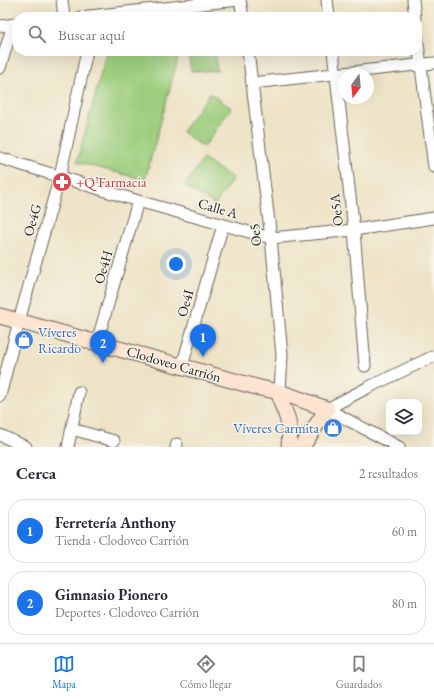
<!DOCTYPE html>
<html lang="es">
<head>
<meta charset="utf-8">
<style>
	body { margin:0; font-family:"EB Garamond",serif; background:#f7f7f7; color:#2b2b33 }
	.controls { position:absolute; right:12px; bottom:12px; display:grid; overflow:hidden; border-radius:8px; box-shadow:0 4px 16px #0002 }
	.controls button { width:36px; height:36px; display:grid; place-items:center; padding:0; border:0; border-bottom:1px solid #e1e1e2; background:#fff; color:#2b2b33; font:20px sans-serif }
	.compass { position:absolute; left:338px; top:68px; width:36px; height:36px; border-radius:50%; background:#fff; box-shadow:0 4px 16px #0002; rotate:195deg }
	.you { position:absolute; left:176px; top:264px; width:14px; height:14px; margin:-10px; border:3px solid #fff; border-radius:50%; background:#1a73e8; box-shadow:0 0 0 6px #1a73e833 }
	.badge { display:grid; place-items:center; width:26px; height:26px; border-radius:50%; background:#1a73e8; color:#fff; font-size:13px; font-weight:700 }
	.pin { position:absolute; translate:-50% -33px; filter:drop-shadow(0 1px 2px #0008) }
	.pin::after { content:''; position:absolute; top:21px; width:14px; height:12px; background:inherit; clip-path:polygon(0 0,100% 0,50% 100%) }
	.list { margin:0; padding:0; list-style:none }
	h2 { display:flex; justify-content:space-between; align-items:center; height:52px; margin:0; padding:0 16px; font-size:17px }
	h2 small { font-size:13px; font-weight:400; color:#7c7c81 }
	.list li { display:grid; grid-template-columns:26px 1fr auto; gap:12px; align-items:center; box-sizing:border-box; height:64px; margin:0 8px 8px; padding:0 8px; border:1px solid #e1e1e2; border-radius:16px }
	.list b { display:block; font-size:15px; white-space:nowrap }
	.list p { margin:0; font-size:13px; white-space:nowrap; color:#7c7c81 }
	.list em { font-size:13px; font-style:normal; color:#7c7c81 }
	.icon { flex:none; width:22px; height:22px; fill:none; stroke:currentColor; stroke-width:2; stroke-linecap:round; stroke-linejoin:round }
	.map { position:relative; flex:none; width:434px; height:447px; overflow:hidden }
	.search { position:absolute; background:#fff; box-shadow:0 4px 16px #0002; left:12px; right:12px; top:12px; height:44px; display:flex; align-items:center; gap:10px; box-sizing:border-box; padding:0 14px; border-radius:16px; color:#7c7c81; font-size:15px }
	.sheet { height:196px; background:#fff }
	nav { display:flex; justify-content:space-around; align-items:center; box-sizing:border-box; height:56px; border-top:1px solid #e1e1e2; background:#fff; font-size:11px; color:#7c7c81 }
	nav a { display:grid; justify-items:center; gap:2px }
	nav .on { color:#1a73e8 }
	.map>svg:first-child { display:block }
</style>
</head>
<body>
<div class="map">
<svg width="434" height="447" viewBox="0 0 434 447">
	<rect width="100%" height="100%" fill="#f7f3e8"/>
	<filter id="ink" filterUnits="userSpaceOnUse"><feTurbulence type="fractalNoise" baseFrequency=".025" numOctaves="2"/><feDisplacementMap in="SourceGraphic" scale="8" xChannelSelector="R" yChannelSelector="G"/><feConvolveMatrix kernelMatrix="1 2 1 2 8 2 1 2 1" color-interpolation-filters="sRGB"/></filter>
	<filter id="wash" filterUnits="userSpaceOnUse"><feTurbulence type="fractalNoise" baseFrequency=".012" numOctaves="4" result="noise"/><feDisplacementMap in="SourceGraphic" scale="16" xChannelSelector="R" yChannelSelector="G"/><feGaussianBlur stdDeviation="0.9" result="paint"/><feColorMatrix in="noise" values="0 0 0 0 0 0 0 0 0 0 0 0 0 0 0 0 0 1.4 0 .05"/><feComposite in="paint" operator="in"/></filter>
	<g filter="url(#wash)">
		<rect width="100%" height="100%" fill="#eee3c6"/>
		<g fill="#9cce7d" stroke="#5c754c">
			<polygon points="107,51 180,51 145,180 77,162"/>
			<polygon points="188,51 215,51 217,71 191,71"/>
			<polygon points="210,93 231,108 204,147 182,132"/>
			<polygon points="203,159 233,178 215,205 185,186"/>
		</g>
	</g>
	<g filter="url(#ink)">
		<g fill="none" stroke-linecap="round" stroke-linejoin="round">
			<defs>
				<g id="street">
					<polyline points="62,0 64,17"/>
					<polyline points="240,0 243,17"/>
					<polyline points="327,0 329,17"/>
					<polyline points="413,0 415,17"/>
					<polyline points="80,17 239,0"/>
					<polyline points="0,26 17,24"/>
					<polyline points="417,36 434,167"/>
					<polyline points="248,51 271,238 282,355 280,392"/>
					<polyline points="333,51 354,230 365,366"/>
					<polyline points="0,68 13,24"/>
					<polyline points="252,83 434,63"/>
					<polyline points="0,158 138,201 271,238 354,230 434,218"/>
					<polyline points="97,342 138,201"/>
					<polyline points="182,366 223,225"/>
					<polyline points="0,396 19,321 60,176 87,51"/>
					<polyline points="327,409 367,388 434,356"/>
					<polyline points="327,409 399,447"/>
					<polyline points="72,429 114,441"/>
					<polyline points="0,435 26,447"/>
					<polyline points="68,447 79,392"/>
					<polyline points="176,447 177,444"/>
				</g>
				<g id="secondary">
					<polyline points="0,316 260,388 280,392 327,409 302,447"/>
					<path d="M280 392C279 401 284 409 287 417 290 427 290 437 289 447"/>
				</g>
			</defs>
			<use href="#street" stroke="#666258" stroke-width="13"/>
			<use href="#secondary" stroke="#666258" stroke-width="17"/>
			<use href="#street" stroke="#fff" stroke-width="11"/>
			<use href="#secondary" stroke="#fde4d1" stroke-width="15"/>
		</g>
	</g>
	<defs>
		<symbol id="pharmacy-disc" viewBox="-11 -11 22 22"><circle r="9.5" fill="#e0444e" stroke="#f7f3e8"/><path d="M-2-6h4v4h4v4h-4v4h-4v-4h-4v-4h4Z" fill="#fff"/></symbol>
		<symbol id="shop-disc" viewBox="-11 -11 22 22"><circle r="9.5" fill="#3f7fe0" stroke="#f7f3e8"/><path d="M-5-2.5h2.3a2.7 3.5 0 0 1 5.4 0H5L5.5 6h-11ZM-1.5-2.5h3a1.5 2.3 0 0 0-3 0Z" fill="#fff"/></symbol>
	</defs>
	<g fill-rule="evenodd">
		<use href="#pharmacy-disc" x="51" y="171" width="22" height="22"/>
		<use href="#shop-disc" x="13" y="329" width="22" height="22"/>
		<use href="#shop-disc" x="322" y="417" width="22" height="22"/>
	</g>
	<g text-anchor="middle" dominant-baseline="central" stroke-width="3" stroke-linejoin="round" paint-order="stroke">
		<g font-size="14" fill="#be3a42" stroke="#f7f3e8" text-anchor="start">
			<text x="76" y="182">+Q’Farmacia</text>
		</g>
		<g font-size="14" fill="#1c1c1c" stroke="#f7f3e8">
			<text transform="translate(218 208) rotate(16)">Calle A</text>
			<text transform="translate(336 210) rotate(-97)">Oe5A</text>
			<text transform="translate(32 220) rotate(-74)">Oe4G</text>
			<text transform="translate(255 235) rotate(-96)">Oe5</text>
			<text transform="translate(103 267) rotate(-74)">Oe4H</text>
			<text transform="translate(185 303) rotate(-74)">Oe4I</text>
			<text transform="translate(174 364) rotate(16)">Clodoveo Carrión</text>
		</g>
		<g font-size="14" fill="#366cbe" stroke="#f7f3e8" text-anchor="start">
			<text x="38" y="332">Víveres<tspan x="38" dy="16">Ricardo</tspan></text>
			<text x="319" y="428" text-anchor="end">Víveres Carmita</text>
		</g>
	</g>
</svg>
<div class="controls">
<button><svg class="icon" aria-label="layers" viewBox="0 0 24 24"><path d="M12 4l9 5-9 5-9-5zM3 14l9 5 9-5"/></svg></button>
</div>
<svg class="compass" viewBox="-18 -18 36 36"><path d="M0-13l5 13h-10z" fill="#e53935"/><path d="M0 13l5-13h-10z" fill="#7c7c81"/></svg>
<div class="you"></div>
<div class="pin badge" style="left:203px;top:357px">1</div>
<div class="pin badge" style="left:103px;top:363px">2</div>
<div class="search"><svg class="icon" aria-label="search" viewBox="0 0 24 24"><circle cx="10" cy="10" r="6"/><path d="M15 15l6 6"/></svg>Buscar aquí</div>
</div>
<section class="sheet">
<h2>Cerca<small>2 resultados</small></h2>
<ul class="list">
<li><span class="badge">1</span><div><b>Ferretería Anthony</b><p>Tienda · Clodoveo Carrión</p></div><em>60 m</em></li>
<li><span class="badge">2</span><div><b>Gimnasio Pionero</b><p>Deportes · Clodoveo Carrión</p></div><em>80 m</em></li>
</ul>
</section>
<nav>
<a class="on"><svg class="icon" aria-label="map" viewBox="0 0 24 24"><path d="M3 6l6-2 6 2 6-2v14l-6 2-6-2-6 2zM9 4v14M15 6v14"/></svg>Mapa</a>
<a><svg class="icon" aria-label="directions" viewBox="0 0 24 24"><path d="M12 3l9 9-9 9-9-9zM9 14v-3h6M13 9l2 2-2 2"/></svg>Cómo llegar</a>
<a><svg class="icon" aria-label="saved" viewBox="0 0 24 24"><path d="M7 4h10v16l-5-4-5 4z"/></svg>Guardados</a>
</nav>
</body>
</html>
